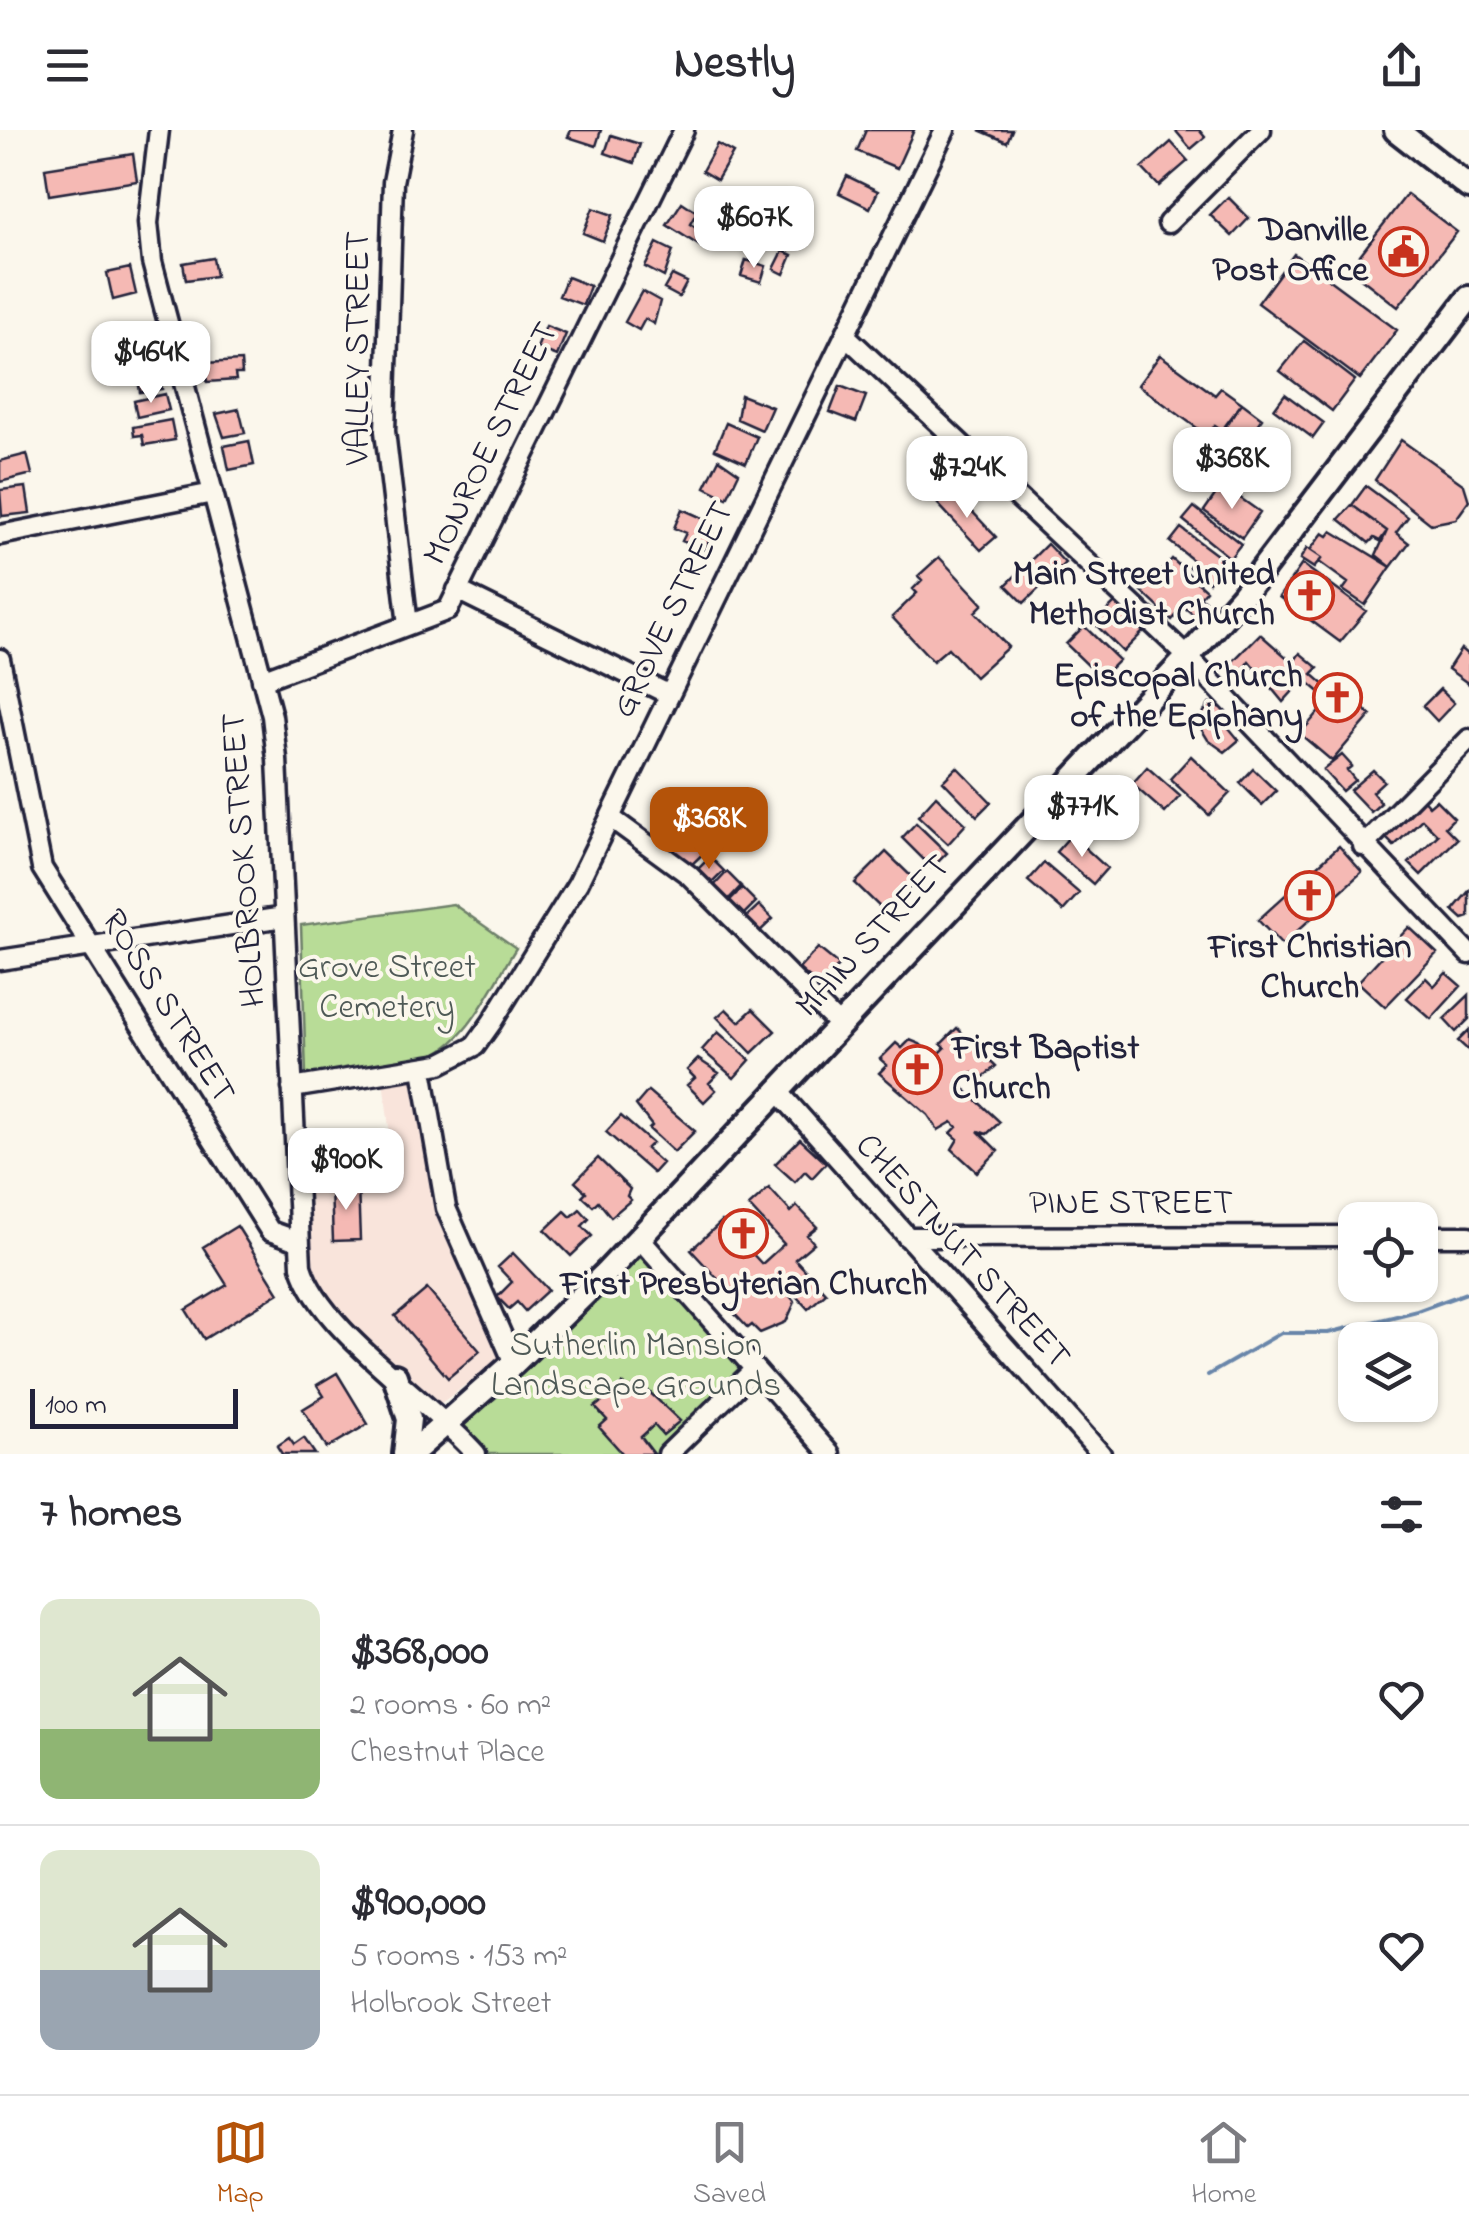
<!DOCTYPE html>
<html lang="en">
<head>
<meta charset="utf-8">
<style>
  body { margin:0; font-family:"Indie Flower",sans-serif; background:#f2f2f3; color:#2b2b33; height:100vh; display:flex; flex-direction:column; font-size:38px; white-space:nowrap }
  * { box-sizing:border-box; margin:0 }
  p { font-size:32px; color:#7c7c81 }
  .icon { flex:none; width:55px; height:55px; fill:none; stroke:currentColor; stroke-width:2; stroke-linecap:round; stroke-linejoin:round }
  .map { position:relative; height:1324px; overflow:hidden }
  .sheet { display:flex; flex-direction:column; background:#fff; flex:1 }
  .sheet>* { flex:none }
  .fabs { position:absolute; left:1338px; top:1072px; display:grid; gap:20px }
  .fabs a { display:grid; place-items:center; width:100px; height:100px; border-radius:20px; background:#fff; box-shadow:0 2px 8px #0004; font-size:50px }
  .scale { position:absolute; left:30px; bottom:25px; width:208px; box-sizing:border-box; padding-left:10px; border:5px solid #22223b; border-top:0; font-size:28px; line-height:35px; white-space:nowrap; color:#22223b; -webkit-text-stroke:8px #fbf7ec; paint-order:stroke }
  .price { position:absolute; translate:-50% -85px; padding:0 22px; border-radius:20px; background:#fff; color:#222; font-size:32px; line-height:65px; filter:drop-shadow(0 2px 5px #0008) }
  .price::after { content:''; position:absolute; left:50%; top:60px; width:30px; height:22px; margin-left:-15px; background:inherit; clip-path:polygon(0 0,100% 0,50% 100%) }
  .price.current { background:#b45309; color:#fff }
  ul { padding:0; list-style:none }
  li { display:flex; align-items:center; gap:30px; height:250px; padding:0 40px }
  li+li { border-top:2px solid #e1e1e2 }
  li span { display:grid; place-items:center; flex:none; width:280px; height:200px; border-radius:20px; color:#555 }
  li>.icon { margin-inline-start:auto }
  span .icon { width:120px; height:120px; fill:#fffc; stroke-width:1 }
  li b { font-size:42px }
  h2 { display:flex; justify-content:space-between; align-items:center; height:120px; padding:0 40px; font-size:42px }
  header { display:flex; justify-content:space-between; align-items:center; height:130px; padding:0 40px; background:#fff; font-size:45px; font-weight:800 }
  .dock { display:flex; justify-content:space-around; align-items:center; height:140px; border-top:2px solid #e1e1e2; background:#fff; font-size:28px; color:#7c7c81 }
  .dock a { display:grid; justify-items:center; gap:5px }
  .dock .current { color:#b45309 }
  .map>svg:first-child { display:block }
  .built { fill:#f9e4db }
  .green { fill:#b8dc97; stroke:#6d7f69; stroke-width:2.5 }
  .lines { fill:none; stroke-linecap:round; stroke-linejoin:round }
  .stream { stroke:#6986aa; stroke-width:4 }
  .building { fill:#f5b9b4; stroke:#22223b; stroke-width:2.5 }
  .street-casing { stroke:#22223b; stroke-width:25 }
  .secondary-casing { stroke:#22223b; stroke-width:30 }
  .street { stroke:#fbf7ec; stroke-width:18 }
  .secondary { stroke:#fbf7ec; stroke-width:22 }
  .labels { text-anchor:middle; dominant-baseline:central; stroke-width:8; stroke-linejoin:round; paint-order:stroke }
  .poi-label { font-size:35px; font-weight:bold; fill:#22223b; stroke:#fbf7ec; text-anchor:end }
  .street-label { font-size:35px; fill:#22223b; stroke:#fbf7ec }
  .park-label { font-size:35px; fill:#4f5a57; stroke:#fbf7ec }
</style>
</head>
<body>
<header><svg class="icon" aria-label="menu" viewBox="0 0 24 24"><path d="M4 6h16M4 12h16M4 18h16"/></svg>Nestly<svg class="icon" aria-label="share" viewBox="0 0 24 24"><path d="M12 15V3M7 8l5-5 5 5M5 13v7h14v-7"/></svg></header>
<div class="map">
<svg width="1469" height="1324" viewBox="0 0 1469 1324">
  <rect width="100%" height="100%" fill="#fbf7ec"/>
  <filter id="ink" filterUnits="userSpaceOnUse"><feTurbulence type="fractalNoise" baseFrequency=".01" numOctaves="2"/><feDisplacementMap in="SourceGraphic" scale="20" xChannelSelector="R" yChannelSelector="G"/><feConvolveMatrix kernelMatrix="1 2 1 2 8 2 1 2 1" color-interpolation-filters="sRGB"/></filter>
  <g filter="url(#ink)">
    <path class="built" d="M418,945L433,1054L500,1229L440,1274L337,1181L318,1152L306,1114L303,1057L368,1048L365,1018L391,1013L383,950Z"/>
    <path class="green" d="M453,774L516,818C493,854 468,915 425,928L306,945L301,795Z
      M639,1108L755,1239L674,1324H476L448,1292Z"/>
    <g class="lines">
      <path class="stream" d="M1208,1245L1281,1203H1328L1417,1181L1469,1162"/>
    </g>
    <path class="building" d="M571,0H601L596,16L568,7Z
      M866,0H914L897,38L857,21Z
      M979,0H1012L1007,12Z
      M1175,0H1199L1205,7L1191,19Z
      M611,5L640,14L634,33L605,23Z
      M1171,12L1188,31L1159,56L1142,38Z
      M717,14L733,23L717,50L702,41Z
      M133,24L137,51L49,65L45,38Z
      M847,46L878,61L870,78L839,63Z
      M1407,64L1457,102L1398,177L1349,139Z
      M1228,67L1249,88L1232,106L1210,85Z
      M682,72L697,82L690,94L698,99L703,91L711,97L700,116L667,95Z
      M593,78L613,85L603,111L583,103Z
      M657,113L673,121L664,147L645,137Z
      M783,121L792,125L784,144L774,139Z
      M1294,124L1397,200L1360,249L1258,173Z
      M213,128L216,146L186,150L183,133Z
      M746,130L766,136L761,152L741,146Z
      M130,138L136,164L113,170L107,143Z
      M672,145L687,152L679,167L664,159Z
      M567,147L590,156L583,175L559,166Z
      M642,161L660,171L654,194L645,189L639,200L625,192Z
      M546,196L566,204L557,226L537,218Z
      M1304,211L1355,250L1332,281L1280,241Z
      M152,214L157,240L135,244L130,218Z
      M1160,225L1215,265L1221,258L1242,273L1222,300L1215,295L1208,306L1138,255Z
      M241,231L242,244H235L236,250L207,252L205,233Z
      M160,246L162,259L140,262L138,249Z
      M840,256L866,266L856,292L830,282Z
      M165,264L169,280L137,287L134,271Z
      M1285,264L1324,293L1313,308L1274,279Z
      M741,265L772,277L762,300L737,289Z
      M1242,273L1262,288L1234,328L1213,314Z
      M239,279L245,303L224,307L216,284Z
      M171,290L175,310L144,315L142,305L134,306L133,297Z
      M726,293L757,307L746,333L715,319Z
      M1250,305L1271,324L1257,343L1234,328Z
      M1401,310L1464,355L1469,371L1456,389L1431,394L1375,350Z
      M249,311L254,335L229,340L224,316Z
      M27,324L32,344L0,352V331Z
      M719,329L739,343L727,368L705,357Z
      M1222,355L1260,382L1242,408L1204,381Z
      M1366,356L1408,387L1396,403L1409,413L1391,437L1376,425L1387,401L1352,375Z
      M26,357L30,383L2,386L0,360Z
      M953,361L996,407L981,420L938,374Z
      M1352,375L1387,401L1380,411L1374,408L1369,413L1339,389Z
      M1194,377L1241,414L1230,428L1183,390Z
      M682,379L716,394L705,420L682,411L686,403L674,398Z
      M1181,398L1225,431L1209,452L1189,437L1194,431L1170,412Z
      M1332,401L1391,437L1365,475L1343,460L1348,453L1319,432L1322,428L1310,420L1323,403L1328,406Z
      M1047,414L1065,433L1024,473L1006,455Z
      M1307,418L1322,428L1314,438L1300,429Z
      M939,427L983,474L975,482L1008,517L975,547L948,518L933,531L892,487L917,463L913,459L922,450L918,446Z
      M1172,429L1206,460L1200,467L1207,473L1195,486L1184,477L1172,490L1142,462Z
      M1302,434L1366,481L1340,512L1279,467Z
      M1115,473L1143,502L1123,522L1094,493Z
      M1084,496L1119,530L1105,544H1097L1066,514Z
      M1260,504L1293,533L1300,523L1318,538L1312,544L1335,564L1341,558L1371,585L1332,631L1300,604L1329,570L1304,549L1283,572L1249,531L1241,542L1230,534Z
      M1461,519L1469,526V554L1448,539Z
      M1440,559L1454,573L1437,591L1423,576Z
      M1210,573L1221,578L1234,594L1229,598L1239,610L1225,622L1208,610L1197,592Z
      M1342,625L1352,636L1347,640L1355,650L1342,661L1323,640Z
      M1191,626L1230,663L1209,685L1170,649Z
      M957,637L991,672L977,686L943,651Z
      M1147,637L1180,666L1165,683L1132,654Z
      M1253,639L1276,661L1262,675L1240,653Z
      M1373,640L1384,651L1372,662L1381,673L1371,682L1350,660Z
      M936,666L966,694L948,714L918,686Z
      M1420,666L1429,676L1436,670L1454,688L1445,697L1457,709L1421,745L1409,733L1438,705L1422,689L1394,716L1382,704Z
      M916,693L947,723L932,738L902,708Z
      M692,702L708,719L688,738L672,722Z
      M1071,705L1107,738L1093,754L1056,722Z
      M1339,716L1362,742L1282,815L1258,790Z
      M886,722L916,751L885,782L855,753Z
      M710,727L724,741L708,757L694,743Z
      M1044,733L1079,763L1063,781L1028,751Z
      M727,742L741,756L725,773L711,759Z
      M742,758L756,772L740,788L726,774Z
      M1469,761V787L1463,789L1453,780Z
      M759,775L773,789L756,805L742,791Z
      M1409,797L1437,823L1385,877L1358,852Z
      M818,818L839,835L820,857L799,839Z
      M1446,843L1461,856L1431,889L1407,868L1426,848L1434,856Z
      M1469,865V889L1456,902L1444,889Z
      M726,879L739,892L753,879L775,901L752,923L717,887Z
      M957,898L996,936L980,950L972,943L960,955L1000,992L987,1004L978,1001L998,1021L977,1042L952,1019L958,1009L951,1003L957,997L952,992L938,1000L928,985L879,943L887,935L880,929L896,913L902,918L910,910L920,914L935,928L945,918L941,914Z
      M1469,900V921L1458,911Z
      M718,902L750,930L734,948L702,920Z
      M698,929L719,943L709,953L716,960L704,972L687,955L695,948L687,940Z
      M648,961L695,1001L674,1022L649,999L652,996L636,975Z
      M621,986L652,1013L646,1019L662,1033L653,1043L606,1002Z
      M800,1009L826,1033L812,1048L805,1041L795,1052L775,1034Z
      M598,1028L630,1059L627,1066L631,1070L611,1087L598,1071L593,1076L582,1066L586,1062L575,1052Z
      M358,1055L360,1110L333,1111L331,1057Z
      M769,1058L791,1082L797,1076L817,1097L807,1105L814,1113L795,1129L826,1163L808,1179L787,1156L784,1159L795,1172L786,1192L760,1203L752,1195L748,1198L730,1179L738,1171L691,1120L722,1091L762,1134L784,1114L749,1076Z
      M580,1079L589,1089L582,1096L592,1106L571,1126L545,1100L565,1081L571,1087Z
      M237,1096L279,1163L204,1209L186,1180L227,1155L203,1117Z
      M513,1123L548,1160L525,1181L517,1172L509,1179L497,1167L512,1152L498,1137Z
      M427,1159L480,1221L448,1248L395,1186Z
      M337,1243L368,1294L327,1318L303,1279L324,1266L317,1255Z
      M623,1254L629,1259L641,1254L680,1291L663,1305L654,1295L641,1307L654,1324H623L599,1297L607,1290L595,1277Z
      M289,1308L294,1315L304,1308L315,1324H282L277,1316Z"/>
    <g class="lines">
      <defs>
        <path id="street" d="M159,0L148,93L152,132L272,586L277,629L301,1136C319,1200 429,1270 476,1324
          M403,0L393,52L385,301L408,495
          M1168,93L1261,0
          M845,205L1188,527L1469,824
          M0,405L213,363
          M457,460L668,564
          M0,529L42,738L270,1101L298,1111
          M262,550L448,480L684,0
          M611,688L689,745L840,896
          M1363,716L1469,609
          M0,830L284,787
          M422,939L446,1078L514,1233
          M292,958L440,934L475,916L492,892L578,753L945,0
          M777,960L1101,1324
          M1420,1106H1469
          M907,1107L1355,1106
          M639,1108L830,1324
          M668,1324L755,1239"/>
        <path id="secondary" d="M1396,0L1469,57
          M395,1246L409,1289L405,1324
          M411,1324L514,1233L607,1142L1188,527L1242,466L1469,168"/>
      </defs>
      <use href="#street" class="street-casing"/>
      <use href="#secondary" class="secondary-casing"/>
      <use href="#street" class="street"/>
      <use href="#secondary" class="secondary"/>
    </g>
  </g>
  <defs>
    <symbol id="civic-ring" viewBox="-11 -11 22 22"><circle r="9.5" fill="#fbf7ec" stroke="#c8321e" stroke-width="1.5"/><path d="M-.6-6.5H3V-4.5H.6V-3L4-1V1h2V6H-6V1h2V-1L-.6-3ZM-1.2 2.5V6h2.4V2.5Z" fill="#c8321e"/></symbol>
    <symbol id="church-ring" viewBox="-11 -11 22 22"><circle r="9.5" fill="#fbf7ec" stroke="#c8321e" stroke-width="1.5"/><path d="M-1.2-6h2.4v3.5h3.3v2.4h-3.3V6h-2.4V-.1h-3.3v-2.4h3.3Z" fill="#c8321e"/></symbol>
  </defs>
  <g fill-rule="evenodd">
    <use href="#civic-ring" x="1376" y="94" width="55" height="55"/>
    <use href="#church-ring" x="1282" y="438" width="55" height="55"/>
    <use href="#church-ring" x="1310" y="540" width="55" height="55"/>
    <use href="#church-ring" x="1282" y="738" width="55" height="55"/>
    <use href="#church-ring" x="890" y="912" width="55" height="55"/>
    <use href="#church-ring" x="716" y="1076" width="55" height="55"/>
  </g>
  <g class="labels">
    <g class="poi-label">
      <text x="1368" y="101">Danville<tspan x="1368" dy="40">Post Office</tspan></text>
      <text x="1275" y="445">Main Street United<tspan x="1275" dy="40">Methodist Church</tspan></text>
      <text x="1303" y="547">Episcopal Church<tspan x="1303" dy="40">of the Epiphany</tspan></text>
      <text x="1310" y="818" text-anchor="middle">First Christian<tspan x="1310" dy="40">Church</tspan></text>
      <text x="952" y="919" text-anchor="start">First Baptist<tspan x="952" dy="40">Church</tspan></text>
      <text x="744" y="1155" text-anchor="middle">First Presbyterian Church</text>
    </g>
    <g class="street-label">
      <text transform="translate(359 218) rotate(-90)">VALLEY STREET</text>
      <text transform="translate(492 314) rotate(-64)">MONROE STREET</text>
      <text transform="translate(674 480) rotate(-64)">GROVE STREET</text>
      <text transform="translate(245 730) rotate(-94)">HOLBROOK STREET</text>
      <text transform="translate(874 807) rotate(-47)">MAIN STREET</text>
      <text transform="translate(167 877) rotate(58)">ROSS STREET</text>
      <text x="1131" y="1074">PINE STREET</text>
      <text transform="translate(962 1122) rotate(48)">CHESTNUT STREET</text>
    </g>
    <g class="park-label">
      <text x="387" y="838">Grove Street<tspan x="387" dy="40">Cemetery</tspan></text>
      <text x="636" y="1216">Sutherlin Mansion<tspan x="636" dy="40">Landscape Grounds</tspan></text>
    </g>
  </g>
</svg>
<div class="fabs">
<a><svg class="icon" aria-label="locate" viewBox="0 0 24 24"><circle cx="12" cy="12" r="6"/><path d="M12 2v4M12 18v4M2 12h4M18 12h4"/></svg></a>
<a><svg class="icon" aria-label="layers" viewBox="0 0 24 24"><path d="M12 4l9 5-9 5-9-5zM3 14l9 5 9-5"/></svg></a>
</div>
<div class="scale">100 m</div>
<b class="price" style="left:754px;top:141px">$607K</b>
<b class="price" style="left:151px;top:276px">$464K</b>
<b class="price" style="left:1232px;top:382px">$368K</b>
<b class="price" style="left:967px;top:391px">$724K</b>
<b class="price" style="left:1082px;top:730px">$771K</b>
<b class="price current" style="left:709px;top:742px">$368K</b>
<b class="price" style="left:346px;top:1083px">$900K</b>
</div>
<section class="sheet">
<h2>7 homes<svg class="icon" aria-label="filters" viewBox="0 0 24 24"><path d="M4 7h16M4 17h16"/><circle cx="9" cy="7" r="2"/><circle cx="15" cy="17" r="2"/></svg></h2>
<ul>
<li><span style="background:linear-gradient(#dfe7d0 65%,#8fb573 0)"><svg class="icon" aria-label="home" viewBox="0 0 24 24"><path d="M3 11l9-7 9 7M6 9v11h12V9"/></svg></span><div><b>$368,000</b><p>2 rooms · 60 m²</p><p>Chestnut Place</p></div><svg class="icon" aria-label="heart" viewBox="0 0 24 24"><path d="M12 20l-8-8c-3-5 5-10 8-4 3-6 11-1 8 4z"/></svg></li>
<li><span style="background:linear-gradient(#dfe7d0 60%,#9aa5b1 0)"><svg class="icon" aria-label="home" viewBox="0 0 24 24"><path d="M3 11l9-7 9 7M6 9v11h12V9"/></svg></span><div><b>$900,000</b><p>5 rooms · 153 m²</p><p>Holbrook Street</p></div><svg class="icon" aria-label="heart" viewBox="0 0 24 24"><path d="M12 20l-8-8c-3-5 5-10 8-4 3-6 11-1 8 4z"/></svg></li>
</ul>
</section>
<nav class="dock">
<a class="current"><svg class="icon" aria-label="map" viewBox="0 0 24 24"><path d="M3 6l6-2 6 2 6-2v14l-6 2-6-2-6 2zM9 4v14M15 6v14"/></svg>Map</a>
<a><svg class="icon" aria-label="saved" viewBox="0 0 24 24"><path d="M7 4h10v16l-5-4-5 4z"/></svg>Saved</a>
<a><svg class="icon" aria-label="home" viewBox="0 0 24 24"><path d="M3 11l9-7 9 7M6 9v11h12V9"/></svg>Home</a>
</nav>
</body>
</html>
